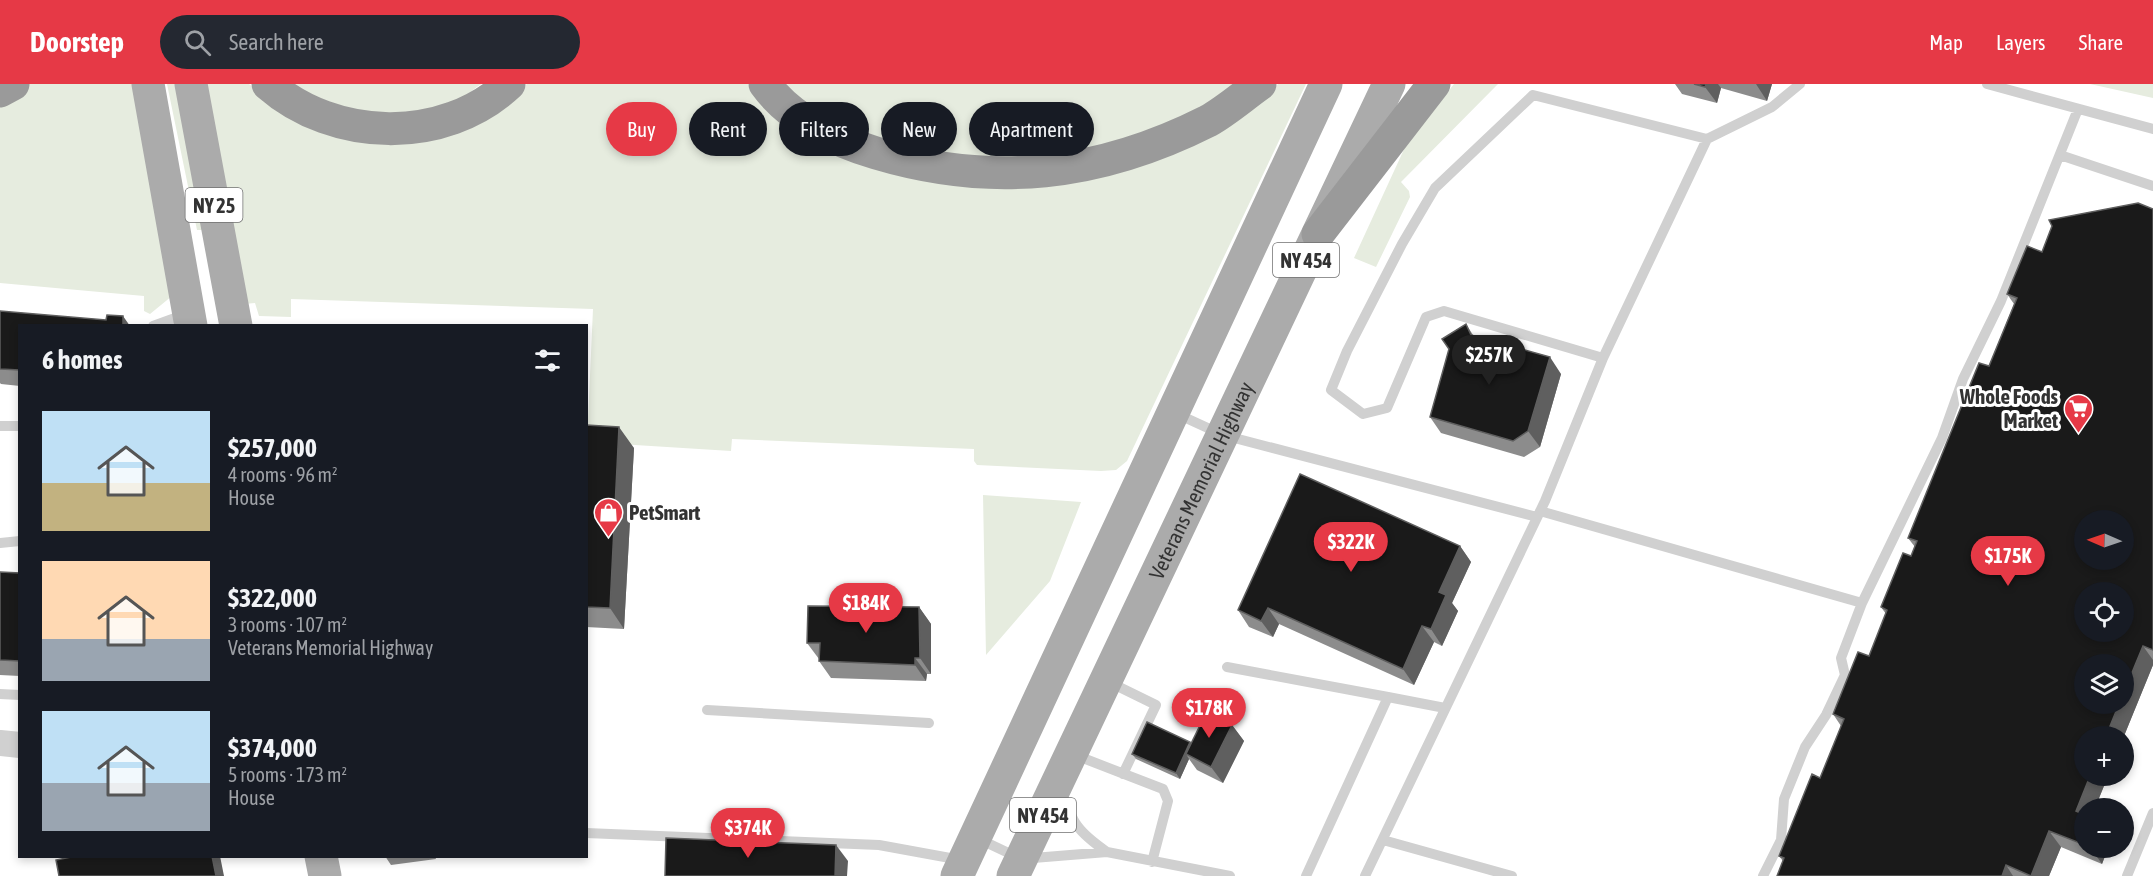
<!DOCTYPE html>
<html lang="en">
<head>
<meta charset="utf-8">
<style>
  body { margin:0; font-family:"Asap Condensed",sans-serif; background:#242831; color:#f1f3f6; height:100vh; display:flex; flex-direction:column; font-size:22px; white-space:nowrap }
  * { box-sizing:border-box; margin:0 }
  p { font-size:20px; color:#9ea1a6 }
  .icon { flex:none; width:33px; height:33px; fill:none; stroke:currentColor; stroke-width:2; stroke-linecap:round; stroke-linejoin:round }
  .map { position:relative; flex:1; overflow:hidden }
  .details { position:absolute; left:18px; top:240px; width:570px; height:534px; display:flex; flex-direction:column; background:#171b24; border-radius:0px; box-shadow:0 3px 9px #0003 }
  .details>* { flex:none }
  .top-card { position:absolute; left:606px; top:18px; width:570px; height:54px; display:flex; gap:12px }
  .needle { width:39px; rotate:272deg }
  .buttons { position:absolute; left:2074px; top:426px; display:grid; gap:12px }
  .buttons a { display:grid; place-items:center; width:60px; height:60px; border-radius:50%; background:#171b24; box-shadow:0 3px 9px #0003; font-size:30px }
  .price { position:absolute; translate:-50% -51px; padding:0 14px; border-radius:21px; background:#e63946; color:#fff; font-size:20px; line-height:39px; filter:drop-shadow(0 2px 3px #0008) }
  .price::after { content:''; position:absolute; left:50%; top:36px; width:18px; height:14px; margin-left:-9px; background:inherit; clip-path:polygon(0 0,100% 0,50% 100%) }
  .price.current { background:#222; color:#fff }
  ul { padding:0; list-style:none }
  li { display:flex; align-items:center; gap:18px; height:150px; padding:0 24px }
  li span { display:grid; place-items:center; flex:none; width:168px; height:120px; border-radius:0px; color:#555 }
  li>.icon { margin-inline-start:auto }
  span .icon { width:72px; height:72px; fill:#fffc; stroke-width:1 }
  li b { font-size:26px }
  h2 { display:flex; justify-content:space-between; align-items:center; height:72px; padding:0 24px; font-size:26px }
  .chip { padding:0 21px; border-radius:27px; background:#171b24; box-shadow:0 3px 9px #0003; font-size:21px; line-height:54px }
  .chip.current { background:#e63946; color:#fff }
  header { display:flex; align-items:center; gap:36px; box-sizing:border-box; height:84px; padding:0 30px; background:#e63946; color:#fff }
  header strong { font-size:28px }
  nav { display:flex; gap:33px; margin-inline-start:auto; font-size:21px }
  .search { width:420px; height:54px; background:#242831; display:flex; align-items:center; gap:15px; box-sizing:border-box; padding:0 21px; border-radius:33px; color:#9ea1a6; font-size:22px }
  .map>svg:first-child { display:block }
  .green { fill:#e6ecdf }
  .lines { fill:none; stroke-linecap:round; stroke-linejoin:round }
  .service { stroke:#d0d0d0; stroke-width:10 }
  .tertiary { stroke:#d0d0d0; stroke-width:26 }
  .primary { stroke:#ababab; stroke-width:33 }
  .motorway { stroke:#9a9a9a; stroke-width:33 }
  .wall { fill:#8c8c8c }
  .shaded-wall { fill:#5f5f5f }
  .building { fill:#1a1a1a; stroke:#5f5f5f; stroke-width:1.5; fill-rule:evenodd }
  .labels { text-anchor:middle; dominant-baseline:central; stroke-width:6; stroke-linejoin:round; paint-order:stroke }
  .shield { fill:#fff; stroke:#707070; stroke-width:1.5 }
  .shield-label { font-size:20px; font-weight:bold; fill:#333 }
  .poi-label { font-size:21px; font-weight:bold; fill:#333; stroke:#fff; text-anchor:end }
  .street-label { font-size:21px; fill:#333; stroke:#fff }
</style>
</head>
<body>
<header>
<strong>Doorstep</strong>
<div class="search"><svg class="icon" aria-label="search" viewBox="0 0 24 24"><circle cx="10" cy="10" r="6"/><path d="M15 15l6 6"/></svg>Search here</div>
<nav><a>Map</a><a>Layers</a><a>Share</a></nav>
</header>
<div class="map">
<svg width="2153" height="792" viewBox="0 0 2153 792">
  <rect width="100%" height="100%" fill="#fff"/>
  <path class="green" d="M24,0H140L172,212L150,230L144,227V212L0,199V19Z
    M167,0H177L203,146H197Z
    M206,0H249L277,23L333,49L491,26L527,0H748L750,5L988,103L1254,24L1278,0H1306L1127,377L1116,386L1101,387L977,381L974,377V365L732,355L731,367L587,358L593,225L291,215V233L259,232L255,219L244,220Z
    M284,0H481L449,24L381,35L309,17Z
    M782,0H1238L1218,19L1126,62L1040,77L950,75L861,52L796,17Z
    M1454,0H1498L1401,98L1409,107L1410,113L1376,183L1354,174L1406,61Z
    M2090,0H2153V14Z
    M983,411L1081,418L1050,497L986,571Z"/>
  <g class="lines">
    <path class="service" d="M1987,0L2153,45
      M2060,71L2153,102
      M153,242L186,230
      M1603,274L1444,227L1426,233L1387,324L1363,330L1331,306L1347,267L1402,160L1435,104L1533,11L1707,55L1772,23L1800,0
      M1175,329L1223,351L1537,433
      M0,342H20
      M1540,427L1862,519L1841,574L1845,591L1826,631L1805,663L1784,715L1781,756L1763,792
      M0,459L20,457
      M1862,519L1942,354L1963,295L2001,217L2078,25
      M1227,583L1388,613L1306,792
      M1109,598L1156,621L1123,690
      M0,610L20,611
      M1388,613L1445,624
      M707,626L929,639
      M1075,671L1163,705L1168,717L1152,778
      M1061,705C1073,740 1077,747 1107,768
      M586,749L879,761L961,776
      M979,755L1021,775L1107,768L1230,792
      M1383,756L1512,792
      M1365,792L1545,417L1603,274L1707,55
      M2127,792L2153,729"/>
    <path class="tertiary" d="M0,659L20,661"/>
    <g class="primary">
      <path d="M148,0L191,242"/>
      <path d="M191,0L236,242"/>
      <path d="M321,772L325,792"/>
      <path d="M957,792L1326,0"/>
      <path id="s1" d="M1013,792L1389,0"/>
    </g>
    <path class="motorway" d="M268,0C334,58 444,61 509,0
      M765,0C790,35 836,57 876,69C993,104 1099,92 1208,37C1226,27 1243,12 1260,0
      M0,7L13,0
      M1318,150L1434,0"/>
  </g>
  <path class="wall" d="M1675,0H1772L1767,17L1721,4L1717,19L1682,10Z
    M2153,125V581L2124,652H2085V692H2108L2095,724H2085V764H2108L2102,780L2061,763L2049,792H1777L1783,777L1779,772L1820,694L1841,642L1833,630L1869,572L1886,530L1881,523L1911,472L1915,463L1908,454L1989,282L2014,220L2007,210L2042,168Z
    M0,227L130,242H20V302L1,300L0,299Z
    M1466,240L1473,251L1561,290L1540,363L1524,373L1441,349L1430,333Z
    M586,341L634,364L624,545L586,543Z
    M1460,462L1471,478L1452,519L1458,527L1442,562L1434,558L1414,601L1279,540L1273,553L1249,543L1238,526Z
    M0,488L20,489V592L0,591Z
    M919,523L931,540V590H927L926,597L831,594L819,577V575L807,559Z
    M1232,641L1244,657L1223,699L1197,686L1189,675L1180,695L1136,675L1132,670L1191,659Z
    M385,772H435L436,775L391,781Z"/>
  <path class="shaded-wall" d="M1706,0H1718L1721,4L1717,19L1705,3Z
    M1756,0H1772L1767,17Z
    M123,232L130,242H123Z
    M1550,273L1561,290L1540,363L1528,347Z
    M619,343L634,364L624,545L610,524Z
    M1460,462L1471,478L1452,519L1458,527L1442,562L1431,545L1439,508Z
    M919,523L931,540V590L920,574Z
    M1268,524L1279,540L1273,553L1261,537Z
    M1422,542L1434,558L1414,601L1403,585Z
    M2143,562L2153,576V581L2124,652H2106L2119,620H2124V608Z
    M915,574L927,590L926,597L915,581Z
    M1232,641L1244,657L1223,699L1211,683Z
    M1190,658L1194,663L1186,670L1189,675L1180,695L1176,689Z
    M2090,692H2108L2095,724H2085V740L2076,727Z
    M2049,747L2061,763L2049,792H2031Z
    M836,761L848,777L847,792H835Z
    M2091,764H2108L2102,780Z
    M212,772H220L224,792H216Z
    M2006,781L2013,792H2002Z"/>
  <path class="building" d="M1694,0H1706L1705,3Z
    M2138,119L2153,125V566L2143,562L2124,608V580H2085V620H2119L2106,652H2085V692H2090L2076,727L2085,731V761L2049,747L2031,792L2006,781L2002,792H1777L1784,774L1779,772L1812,690L1820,694L1844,635L1833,630L1858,568L1869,572L1887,526L1881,523L1903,469L1911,472L1917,457L1908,454L1979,279L1989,282L2017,214L2007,210L2027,162L2042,168L2052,142L2049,136ZM2085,436H2124V476H2085ZM2085,508H2124V548H2085Z
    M0,227L106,236L107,231L123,232V242H20V286L0,285Z
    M1466,240L1471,251L1550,273L1528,347L1513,357L1430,333L1449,265L1442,255Z
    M586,341L619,343L610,524L586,523Z
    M1300,390L1460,462L1439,508L1446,511L1431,545L1422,542L1403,585L1268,524L1261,537L1238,526Z
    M0,488L20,489V577L0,576Z
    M808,522L919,523L920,574H915V581L819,577L820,559H807Z
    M1207,627L1232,641L1211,683L1186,670Z
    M1147,638L1190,658L1176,689L1132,670Z
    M666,754L836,761L835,792H665Z
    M76,772H212L216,792H59L56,776Z"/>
  <defs>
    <symbol id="supermarket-pin" viewBox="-11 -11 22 30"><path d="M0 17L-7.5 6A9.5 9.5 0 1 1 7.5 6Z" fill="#e63946" stroke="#fff"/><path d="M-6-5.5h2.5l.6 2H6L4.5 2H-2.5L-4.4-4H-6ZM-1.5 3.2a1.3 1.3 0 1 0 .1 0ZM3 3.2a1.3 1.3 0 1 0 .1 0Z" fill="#fff"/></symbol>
    <symbol id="shop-pin" viewBox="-11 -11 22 30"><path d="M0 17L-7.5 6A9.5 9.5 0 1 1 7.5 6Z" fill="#e63946" stroke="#fff"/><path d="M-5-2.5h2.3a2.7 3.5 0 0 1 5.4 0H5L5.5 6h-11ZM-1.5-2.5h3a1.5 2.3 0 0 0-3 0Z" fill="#fff"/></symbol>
  </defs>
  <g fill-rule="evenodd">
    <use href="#supermarket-pin" x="2062" y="308" width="33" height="45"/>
    <use href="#shop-pin" x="592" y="412" width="33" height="45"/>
  </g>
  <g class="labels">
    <g class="shield">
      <rect x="185.5" y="104" width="57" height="34" rx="4.5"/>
      <rect x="1273" y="159" width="66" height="34" rx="4.5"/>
      <rect x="1010" y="714" width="66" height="34" rx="4.5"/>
    </g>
    <g class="shield-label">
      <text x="214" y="121">NY 25</text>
      <text x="1306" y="176">NY 454</text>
      <text x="1043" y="731">NY 454</text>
    </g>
    <g class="poi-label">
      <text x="2058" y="312">Whole Foods<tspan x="2058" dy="24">Market</tspan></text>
      <text x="629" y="428" text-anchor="start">PetSmart</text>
    </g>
    <g class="street-label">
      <text stroke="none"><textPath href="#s1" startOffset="438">Veterans Memorial Highway</textPath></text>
    </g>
  </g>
</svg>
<div class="buttons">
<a><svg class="needle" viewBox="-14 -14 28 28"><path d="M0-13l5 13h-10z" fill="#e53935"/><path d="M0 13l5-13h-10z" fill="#9ea1a6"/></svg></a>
<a><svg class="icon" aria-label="locate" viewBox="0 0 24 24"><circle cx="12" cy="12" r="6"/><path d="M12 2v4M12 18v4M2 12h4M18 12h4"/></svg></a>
<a><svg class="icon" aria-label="layers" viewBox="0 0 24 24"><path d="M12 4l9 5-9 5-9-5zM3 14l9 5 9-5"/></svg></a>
<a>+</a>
<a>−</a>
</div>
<b class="price current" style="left:1489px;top:302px">$257K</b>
<b class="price" style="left:1351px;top:489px">$322K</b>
<b class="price" style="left:2008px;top:503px">$175K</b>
<b class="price" style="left:866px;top:550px">$184K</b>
<b class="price" style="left:1209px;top:655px">$178K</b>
<b class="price" style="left:748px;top:775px">$374K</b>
<div class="top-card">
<a class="chip current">Buy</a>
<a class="chip">Rent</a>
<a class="chip">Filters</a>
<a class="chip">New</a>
<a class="chip">Apartment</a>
</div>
<section class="details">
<h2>6 homes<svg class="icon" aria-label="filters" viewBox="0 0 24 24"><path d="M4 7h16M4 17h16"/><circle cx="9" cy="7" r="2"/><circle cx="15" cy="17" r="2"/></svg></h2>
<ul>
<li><span style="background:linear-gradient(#bfe0f5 60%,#c2b280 0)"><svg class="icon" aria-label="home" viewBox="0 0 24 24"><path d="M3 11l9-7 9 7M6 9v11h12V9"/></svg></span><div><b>$257,000</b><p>4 rooms · 96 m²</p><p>House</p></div></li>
<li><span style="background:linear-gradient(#ffd9b3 65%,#9aa5b1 0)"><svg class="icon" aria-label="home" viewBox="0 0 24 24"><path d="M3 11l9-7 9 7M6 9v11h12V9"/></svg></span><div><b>$322,000</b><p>3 rooms · 107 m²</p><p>Veterans Memorial Highway</p></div></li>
<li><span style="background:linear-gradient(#bfe0f5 60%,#9aa5b1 0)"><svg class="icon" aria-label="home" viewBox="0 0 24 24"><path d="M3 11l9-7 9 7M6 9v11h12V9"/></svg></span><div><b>$374,000</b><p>5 rooms · 173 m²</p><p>House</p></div></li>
</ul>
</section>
</div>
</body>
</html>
